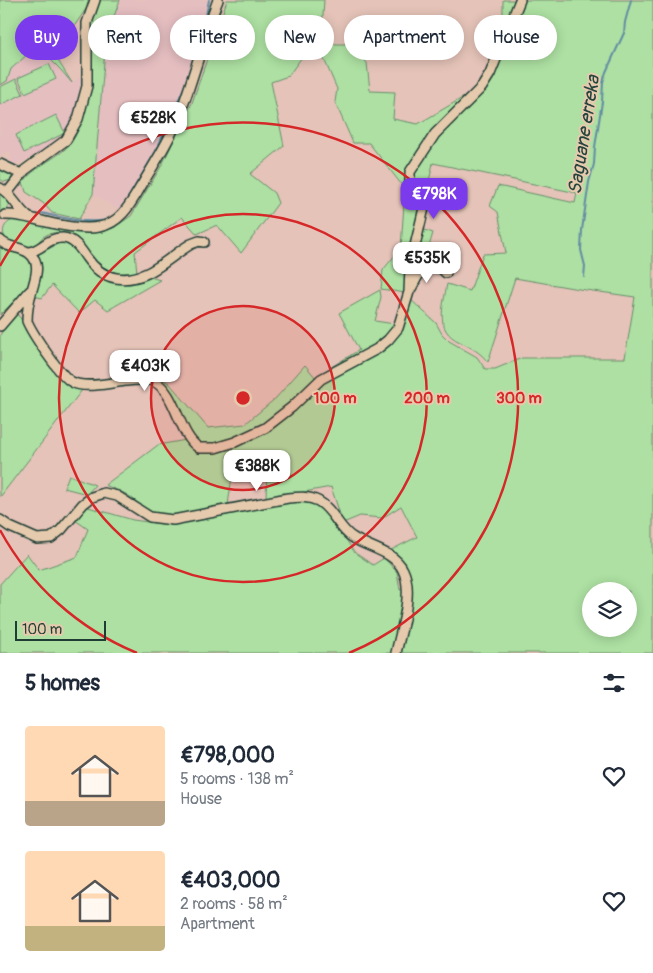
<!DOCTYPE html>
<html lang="en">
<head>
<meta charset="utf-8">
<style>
  body { margin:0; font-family:Pangolin,sans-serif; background:#f2f2f3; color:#1f2937; height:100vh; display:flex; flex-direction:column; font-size:19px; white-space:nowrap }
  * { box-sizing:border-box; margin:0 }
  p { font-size:16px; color:#747a83 }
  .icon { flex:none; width:28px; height:28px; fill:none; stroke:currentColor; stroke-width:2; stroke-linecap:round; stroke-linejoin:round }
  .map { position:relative; height:653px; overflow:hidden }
  .details { display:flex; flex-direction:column; background:#fff; flex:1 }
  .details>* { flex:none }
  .guide { position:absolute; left:15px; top:15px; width:624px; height:45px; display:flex; gap:10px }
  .fabs { position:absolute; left:582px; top:582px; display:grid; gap:10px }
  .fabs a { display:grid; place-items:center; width:55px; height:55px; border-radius:50%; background:#fff; box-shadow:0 2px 12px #0003; font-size:25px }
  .scale { position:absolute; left:15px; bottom:12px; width:91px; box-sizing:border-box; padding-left:5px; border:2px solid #1f3d34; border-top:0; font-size:14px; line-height:18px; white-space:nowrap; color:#1f3d34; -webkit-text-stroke:4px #e6caad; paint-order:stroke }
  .price { position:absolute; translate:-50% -42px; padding:0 11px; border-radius:10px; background:#fff; color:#222; font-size:16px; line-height:32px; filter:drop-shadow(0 1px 2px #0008) }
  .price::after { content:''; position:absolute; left:50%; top:30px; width:15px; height:11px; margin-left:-8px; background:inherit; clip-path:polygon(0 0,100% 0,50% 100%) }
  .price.selected { background:#7c3aed; color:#fff }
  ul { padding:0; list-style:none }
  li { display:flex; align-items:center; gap:15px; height:125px; padding:0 25px }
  li span { display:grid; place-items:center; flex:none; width:140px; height:100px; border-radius:5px; color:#555 }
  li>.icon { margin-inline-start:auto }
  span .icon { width:60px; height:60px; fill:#fffc; stroke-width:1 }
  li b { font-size:21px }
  h2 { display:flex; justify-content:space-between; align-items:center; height:60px; padding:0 25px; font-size:21px }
  .tag { padding:0 18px; border-radius:22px; background:#fff; box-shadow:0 2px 12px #0003; font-size:18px; line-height:45px }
  .tag.selected { background:#7c3aed; color:#fff }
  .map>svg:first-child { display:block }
  .built { fill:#e5bec0 }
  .green { fill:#ade0a2; stroke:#668e6b; fill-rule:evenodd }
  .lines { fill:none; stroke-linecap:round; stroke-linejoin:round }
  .stream { stroke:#638da3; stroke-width:2 }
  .minor-casing { stroke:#1f3d34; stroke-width:12 }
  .minor { stroke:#e6caad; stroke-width:9 }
  .ring { fill:none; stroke:#d62828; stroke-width:2.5 }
  .labels { text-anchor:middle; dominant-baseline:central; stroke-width:4; stroke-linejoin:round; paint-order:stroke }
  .water-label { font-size:19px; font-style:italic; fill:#25443d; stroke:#e6caad }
  .centre { fill:#d62828; stroke:#e6caad; stroke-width:2.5 }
  .ring-label { font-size:15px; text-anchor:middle; font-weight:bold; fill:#d62828; stroke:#e6caad; stroke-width:4; stroke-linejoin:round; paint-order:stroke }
</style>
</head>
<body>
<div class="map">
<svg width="653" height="653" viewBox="0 0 653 653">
  <rect width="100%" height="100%" fill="#e5c3b8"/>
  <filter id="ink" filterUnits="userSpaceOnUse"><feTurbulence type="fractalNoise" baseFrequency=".02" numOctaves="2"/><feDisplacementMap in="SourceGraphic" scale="10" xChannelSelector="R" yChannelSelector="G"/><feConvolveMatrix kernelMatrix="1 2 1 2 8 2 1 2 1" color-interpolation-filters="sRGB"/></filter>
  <g filter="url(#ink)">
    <path class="built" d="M120,0H212L179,98L153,154L119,210L93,194L106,38Z
      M37,46L72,83L84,75L79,94V105L68,135L53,146L26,160L12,165L10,162L11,153L6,151L0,156V85L7,81L10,69Z"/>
    <path class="green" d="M0,0H92L75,25L63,19L47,43L72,83L60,69L37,46L11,69L7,81L0,85Z
      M97,0H120L106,38L93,194L79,219L52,213L43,203L26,192L23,182C37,164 59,158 71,143C92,114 81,66 87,33C89,22 94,11 97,0Z
      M227,0H324L321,44H352L367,63L370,91L395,92L393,119L418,124L469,94L408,170L421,208L405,293L381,289L383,270L401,248L405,189L369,143H353L335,102L337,89L321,52L302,57L288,76L271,82L284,146L250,174L274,193L278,203L241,253L217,225L197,234L182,217L135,252L137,273L160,280L108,310L95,300L79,313L52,285L42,298L22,293L0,315V246L5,251L36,256L72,236C60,232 49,230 40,240C37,243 35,247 30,247C27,247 23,244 19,243C15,242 9,242 5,238C0,227 8,220 18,219L79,232H100L115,227L131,216L162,165L192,103Z
      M503,0H517L511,15H503Z
      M522,0H653V653H0V584L27,554L39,570L77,557L88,529L75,520L88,507L133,520L162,524L187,521L294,499L310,501L326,510L355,553L373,565L384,558L397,572L400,590L409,584L389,551L417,537L401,506L382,518L360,516L343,523L331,487L266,499L267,463L232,476L228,505L182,515H154L126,494L105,485L158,445L186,440L163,395L152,382L157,376L169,383L208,428L245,424L276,398L305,365L315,377L359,350L339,313L380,290L381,297L375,321L401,325L410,299L436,323L442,334L449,341L477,357L485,369H495L522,358H625L635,297L579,289L515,278L488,362C480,352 472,348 460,342C434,330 443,307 447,284L470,291L483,254L506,253L498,212L490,206L498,186L575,203L577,193L433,163L430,177L427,181L416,182L413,172L432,142L481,90ZM591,591H629V629H591Z
      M49,64L56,79L25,93L18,78Z
      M16,79L23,94L0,105V87Z
      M56,115L65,133L24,153L16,135Z
      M0,169L10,174L12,177L11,180L4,182L0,179Z
      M0,192L10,200C10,207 7,211 0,213Z
      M422,229L433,233L425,260L411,284Z
      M15,311L67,382L82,390L0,497V335Z
      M69,475L95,485L87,494L64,488Z"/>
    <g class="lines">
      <path class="stream" d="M204,26L209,0
        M121,210L156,151L187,81
        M41,213C64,218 84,224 107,220
        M584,277L585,266L581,250L582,230L589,182L594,164L595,147L602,102L603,82L606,72L624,33L625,22L631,0"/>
      <defs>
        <path id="minor" d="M0,164L21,174
          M0,188C12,194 16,207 27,216
          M8,192L25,170L66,140L78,119L87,86V23L95,0
          M5,215C19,214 29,218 42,221C57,225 83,230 99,227C122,223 132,201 143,183C156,161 170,140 179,116C194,78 203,38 218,0
          M0,240C8,249 20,246 29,253C42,263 35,278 32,290C29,300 27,311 27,321C32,333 61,377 72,382C84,389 111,383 125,381C134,381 147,377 155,382C176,393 179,436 199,448H215L235,442L265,428L292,407L321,379L377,349L388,340L398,328L409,292L410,267L424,208L410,180V172L435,134L482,87L490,74L520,0
          M29,252C42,250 48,237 63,238C74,239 80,248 86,257C93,267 103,276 116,278C147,283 167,258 191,244L199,241L204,242
          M409,292C416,281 421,264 435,262L446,273
          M0,326L30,291
          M0,520L10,527L37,539L51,538L61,530L83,504L92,497L104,493L117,496L150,517L173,520L288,498C298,497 308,496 318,501C333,509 338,528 352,537C368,548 394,551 403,570C414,592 401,630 396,653"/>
      </defs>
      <use href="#minor" class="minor-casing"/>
      <use href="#minor" class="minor"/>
    </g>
  </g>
  <circle cx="243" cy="398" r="92" fill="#d62828" fill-opacity=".12"/>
  <g class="ring">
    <circle cx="243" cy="398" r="92"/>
    <circle cx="243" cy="398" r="184"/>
    <path d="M137 653A276 276 0 0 1 0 530M0 266A276 276 0 1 1 349 653"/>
  </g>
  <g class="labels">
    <g class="water-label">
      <text transform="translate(584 135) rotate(-81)">Saguane erreka</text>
    </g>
  </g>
  <circle cx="243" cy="398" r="8" class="centre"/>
  <g class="ring-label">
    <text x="335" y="403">100 m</text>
    <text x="427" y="403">200 m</text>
    <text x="519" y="403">300 m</text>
  </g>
</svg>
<div class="fabs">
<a><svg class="icon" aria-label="layers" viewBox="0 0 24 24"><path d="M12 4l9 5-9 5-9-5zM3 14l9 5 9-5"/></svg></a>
</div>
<div class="scale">100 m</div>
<b class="price" style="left:153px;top:144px">€528K</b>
<b class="price selected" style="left:434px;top:220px">€798K</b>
<b class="price" style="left:427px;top:284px">€535K</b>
<b class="price" style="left:145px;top:392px">€403K</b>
<b class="price" style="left:257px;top:492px">€388K</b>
<div class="guide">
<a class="tag selected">Buy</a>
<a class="tag">Rent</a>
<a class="tag">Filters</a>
<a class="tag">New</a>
<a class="tag">Apartment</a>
<a class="tag">House</a>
</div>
</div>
<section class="details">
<h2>5 homes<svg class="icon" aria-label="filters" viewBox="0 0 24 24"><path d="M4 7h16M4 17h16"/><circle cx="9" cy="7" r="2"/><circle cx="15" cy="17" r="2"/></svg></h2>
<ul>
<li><span style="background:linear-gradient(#ffd9b3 75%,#b9a48a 0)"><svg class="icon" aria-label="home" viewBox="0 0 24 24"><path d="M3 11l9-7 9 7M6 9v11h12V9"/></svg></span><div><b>€798,000</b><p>5 rooms · 138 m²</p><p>House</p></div><svg class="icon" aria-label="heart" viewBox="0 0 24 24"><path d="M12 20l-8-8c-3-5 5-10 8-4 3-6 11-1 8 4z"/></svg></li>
<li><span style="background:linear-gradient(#ffd9b3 75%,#c2b280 0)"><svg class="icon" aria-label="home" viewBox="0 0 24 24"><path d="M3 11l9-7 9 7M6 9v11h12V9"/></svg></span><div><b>€403,000</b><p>2 rooms · 58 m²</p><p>Apartment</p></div><svg class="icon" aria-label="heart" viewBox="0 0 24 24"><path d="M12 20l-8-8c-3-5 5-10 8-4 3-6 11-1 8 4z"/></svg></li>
</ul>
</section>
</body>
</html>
